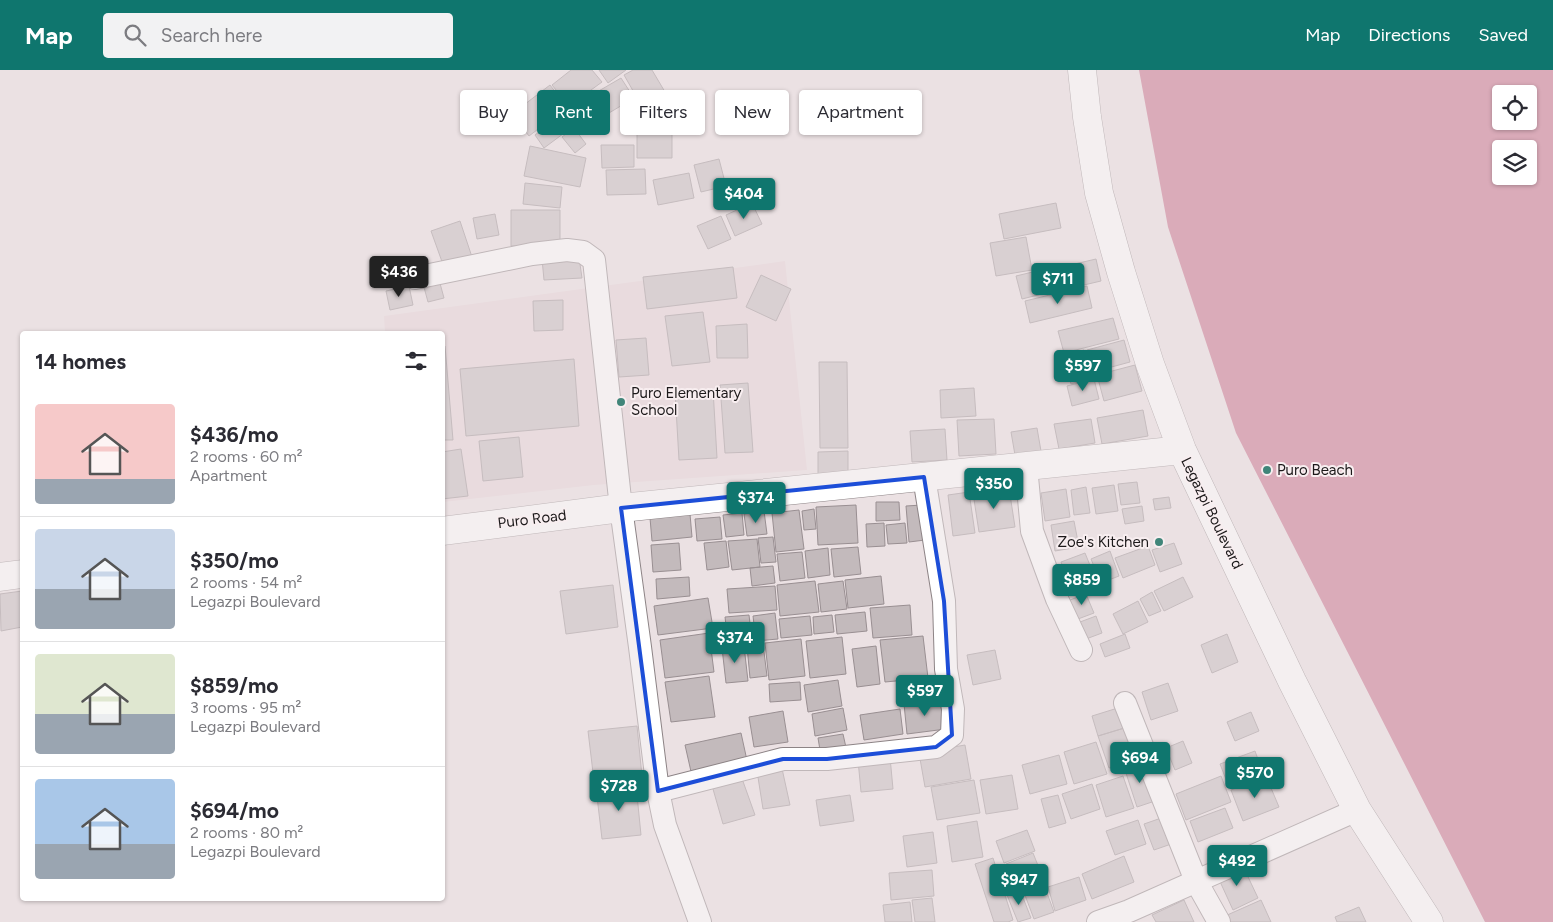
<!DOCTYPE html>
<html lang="en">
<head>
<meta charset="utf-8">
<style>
  body { margin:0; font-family:Figtree,sans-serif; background:#f2f2f3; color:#2b2b33; height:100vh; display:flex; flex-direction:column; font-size:19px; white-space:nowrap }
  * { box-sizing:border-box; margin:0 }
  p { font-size:16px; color:#7c7c81 }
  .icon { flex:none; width:28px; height:28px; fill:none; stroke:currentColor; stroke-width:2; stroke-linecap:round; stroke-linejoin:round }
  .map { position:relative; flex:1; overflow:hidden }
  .drawer { position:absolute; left:20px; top:261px; width:425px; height:570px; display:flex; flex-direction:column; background:#fff; border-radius:5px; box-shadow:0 1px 4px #0004 }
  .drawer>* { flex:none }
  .top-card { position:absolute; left:460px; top:20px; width:475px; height:45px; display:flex; gap:10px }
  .controls { position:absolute; left:1492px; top:15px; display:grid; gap:10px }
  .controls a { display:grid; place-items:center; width:45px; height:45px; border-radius:5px; background:#fff; box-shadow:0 1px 4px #0004; font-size:25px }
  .price { position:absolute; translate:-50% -42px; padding:0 11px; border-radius:5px; background:#0f766e; color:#fff; font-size:16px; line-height:32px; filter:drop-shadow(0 1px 2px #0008) }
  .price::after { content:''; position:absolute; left:50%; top:30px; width:15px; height:11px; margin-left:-8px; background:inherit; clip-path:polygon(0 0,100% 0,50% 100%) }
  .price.on { background:#222; color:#fff }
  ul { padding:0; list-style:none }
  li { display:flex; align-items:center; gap:15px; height:125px; padding:0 15px }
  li+li { border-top:1px solid #e1e1e2 }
  li span { display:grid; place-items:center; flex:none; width:140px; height:100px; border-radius:5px; color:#555 }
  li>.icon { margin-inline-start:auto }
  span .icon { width:60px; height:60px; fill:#fffc; stroke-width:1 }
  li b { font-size:21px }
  h2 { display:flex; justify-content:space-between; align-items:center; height:60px; padding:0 15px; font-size:21px }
  .pill { padding:0 18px; border-radius:5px; background:#fff; box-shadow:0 1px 4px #0004; font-size:18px; line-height:45px }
  .pill.on { background:#0f766e; color:#fff }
  header { display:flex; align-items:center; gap:30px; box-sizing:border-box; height:70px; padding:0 25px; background:#0f766e; color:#fff }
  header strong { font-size:24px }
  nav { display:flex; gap:28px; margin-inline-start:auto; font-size:18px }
  .search { width:350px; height:45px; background:#f2f2f3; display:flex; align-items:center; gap:12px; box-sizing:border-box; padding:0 18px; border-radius:5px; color:#7c7c81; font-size:19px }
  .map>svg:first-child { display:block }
  .built { fill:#e6d3d7 }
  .water { fill:#c56986; fill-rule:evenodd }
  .building { fill:#c3babc; stroke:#998f92 }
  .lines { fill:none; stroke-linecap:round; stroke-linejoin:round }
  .street-casing { stroke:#8d8486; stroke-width:24 }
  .secondary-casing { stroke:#8d8486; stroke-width:29 }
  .street { stroke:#fff; stroke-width:22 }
  .secondary { stroke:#fff; stroke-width:28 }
  .marked { fill:none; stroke:#1d4ed8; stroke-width:4; stroke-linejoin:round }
  .poi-dot { fill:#408579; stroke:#f8eef0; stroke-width:2 }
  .labels { text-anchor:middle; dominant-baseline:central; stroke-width:4; stroke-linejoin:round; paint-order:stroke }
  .poi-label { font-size:15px; fill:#1c191a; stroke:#f8eef0; text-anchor:start }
  .street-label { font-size:15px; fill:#1c191a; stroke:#f8eef0 }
</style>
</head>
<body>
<header>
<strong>Map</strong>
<div class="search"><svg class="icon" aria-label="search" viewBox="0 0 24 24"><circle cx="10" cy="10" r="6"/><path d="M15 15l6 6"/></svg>Search here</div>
<nav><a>Map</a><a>Directions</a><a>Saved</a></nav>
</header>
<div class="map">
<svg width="1553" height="852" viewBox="0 0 1553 852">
  <rect width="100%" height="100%" fill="#ebe1e3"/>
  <path class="built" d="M785,191L807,400L594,415L443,432L442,264H385L384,246Z"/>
  <path class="water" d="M1139,0H1553V852H1485L1236,363L1168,157ZM1501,24H1529V51H1501ZM1501,79H1529V106H1501Z"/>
  <path class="building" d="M571,0H592L602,12L569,36L552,15Z
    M599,0H626L608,13Z
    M633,0H652L668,27L644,40L624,5Z
    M621,8L634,28L609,43L597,22Z
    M550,15L567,37L529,66L512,44Z
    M570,39L579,52L544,78L535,65Z
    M574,58L586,74L575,83L562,67Z
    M637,58H672V88H637Z
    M601,75H634V97L602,98Z
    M530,76L586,88L580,117L524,106Z
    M719,89L726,116L701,122L694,95Z
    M645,99L646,124L607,125L606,100Z
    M689,103L694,128L658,135L653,110Z
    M525,113L562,117L560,138L523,134Z
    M752,133L762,154L735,166L726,145Z
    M1056,133L1061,158L1004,169L999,144Z
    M511,140H560V176H511Z
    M495,144L499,165L477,169L473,148Z
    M721,146L731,169L708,179L697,156Z
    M460,151L473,190L445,200L431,161Z
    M1026,167L1032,200L996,206L990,173Z
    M579,187L582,208L544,210L542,189Z
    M1096,189L1101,211L1054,222L1049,200Z
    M733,197L737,228L647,239L643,207Z
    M1045,199L1050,222L1022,229L1016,206Z
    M761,205L791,219L776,251L746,237Z
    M438,206L444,228L428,232L422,210Z
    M409,216L413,235L390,240L386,221Z
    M1087,216L1092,238L1030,253L1025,231Z
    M563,230V260L534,261L533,231Z
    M703,242L710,292L672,296L665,246Z
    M1113,248L1119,269L1064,283L1058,261Z
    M747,254L748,288H717L716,256Z
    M646,268L649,305L619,307L616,270Z
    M1124,270L1130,292L1093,302L1087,280Z
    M442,276H445L453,370H442Z
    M1084,280L1092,308L1071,314L1063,286Z
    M574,289L579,356L466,366L460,299Z
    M819,292H847L848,378H820Z
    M1135,295L1142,321L1104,331L1097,305Z
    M1094,309L1099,329L1072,336L1067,316Z
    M748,313L753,382L725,383L720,315Z
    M974,318L976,346L941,348L940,320Z
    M713,319L717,388L679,390L675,321Z
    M1143,340L1148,366L1102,374L1097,348Z
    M994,349L996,384L959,386L957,350Z
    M1091,349L1095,373L1059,379L1054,354Z
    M1037,358L1041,381L1015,385L1011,362Z
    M945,359L947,390L912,392L910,361Z
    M519,367L523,407L483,411L479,371Z
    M461,379L468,426L442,429V382Z
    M848,381V407H818V382Z
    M1137,412L1140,433L1121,435L1118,414Z
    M1114,415L1118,441L1096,444L1092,418Z
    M1086,417L1090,443L1074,445L1071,420Z
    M1009,418L1015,457L979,462L973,423Z
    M1066,419L1070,447L1045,451L1041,423Z
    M969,422L975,463L953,466L948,425Z
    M1169,427L1171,438L1155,440L1153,429Z
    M876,432H899L900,450L876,451Z
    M856,435L858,473L818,475L816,437Z
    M922,435L925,470L909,472L906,436Z
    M1142,436L1144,451L1125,454L1122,439Z
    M814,439L816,459L804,460L802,441Z
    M799,440L804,479L776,482L772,443Z
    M764,441L767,464L747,466L744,444Z
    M742,443L744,465L726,467L723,445Z
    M690,444L692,467L652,471L650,448Z
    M720,447L722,469L697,471L695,449Z
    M1074,451L1079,477L1055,481L1051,455Z
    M884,453L885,476L867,477L866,454Z
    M905,453L907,473L888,474L886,455Z
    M773,467L776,492L761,493L758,468Z
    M757,469L760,497L732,500L728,471Z
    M726,471L729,497L707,500L704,473Z
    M679,473L681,500L653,502L651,475Z
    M1174,473L1182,494L1160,502L1152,480Z
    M1148,476L1155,495L1123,508L1115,488Z
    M858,477L861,504L834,507L831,479Z
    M828,478L830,505L808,508L805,481Z
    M1110,481L1119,506L1101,513L1091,489Z
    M802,482L805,508L780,511L777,484Z
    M1085,483L1098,515L1073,524L1061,492Z
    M773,496L775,513L752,516L750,498Z
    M881,506L884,534L848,538L845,510Z
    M689,507L690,526L657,529L656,509Z
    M1183,507L1193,527L1164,541L1154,521Z
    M815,511L819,542L780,546L777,515Z
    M843,511L847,539L821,542L818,514Z
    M613,515L618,557L566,564L560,521Z
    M775,516L777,540L729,543L727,519Z
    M22,521V557L1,561L0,524Z
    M1152,522L1161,541L1149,546L1140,529Z
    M1086,524L1094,543L1078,549L1070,530Z
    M708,528L713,558L658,565L654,536Z
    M1138,531L1148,552L1123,564L1113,544Z
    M910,535L912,565L873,568L870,538Z
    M865,542L867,561L837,564L835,545Z
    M775,543L778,569L756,571L753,546Z
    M749,545L752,570L728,572L725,547Z
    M832,545L834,562L814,564L813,547Z
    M810,546L812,565L781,568L779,549Z
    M1096,546L1102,563L1086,569L1080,552Z
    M709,563L714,602L665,608L660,570Z
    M1125,564L1130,578L1105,587L1100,574Z
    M1227,564L1238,592L1212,603L1201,575Z
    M923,566L928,608L885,612L880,570Z
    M842,567L846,604L810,608L806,571Z
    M801,569L805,606L769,610L765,573Z
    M763,574L767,606L750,608L747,576Z
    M744,576L748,611L726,613L722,578Z
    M876,576L880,614L857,617L852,579Z
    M995,580L1001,609L973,615L967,585Z
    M709,606L715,647L671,652L665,612Z
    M838,610L842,636L808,642L804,615Z
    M800,612L801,630L770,632L769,614Z
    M1168,613L1178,641L1151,650L1142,622Z
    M943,630L946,659L907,664L904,634Z
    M1121,637L1131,656L1098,666L1092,646Z
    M843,638L847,660L815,666L812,644Z
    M900,639L903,664L864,670L860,645Z
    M783,641L788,672L754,677L749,647Z
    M1251,642L1259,661L1235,671L1227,652Z
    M637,656L642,706L594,711L588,661Z
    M1131,656L1141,688L1109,698L1098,666Z
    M741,663L748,695L692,706L685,675Z
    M843,664L847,682L821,686L818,668Z
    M1183,671L1192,693L1175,700L1166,678Z
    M1096,672L1107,704L1074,714L1064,682Z
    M965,675L971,709L925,717L919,683Z
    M1255,681L1263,703L1229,717L1220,694Z
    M1059,685L1067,714L1030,724L1022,695Z
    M890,687L893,719L861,722L858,690Z
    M1142,691L1155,731L1137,737L1124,697Z
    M781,694L790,735L763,739L757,701Z
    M740,703L755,745L723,754L711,712Z
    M1012,705L1018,739L986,744L980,710Z
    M1123,706L1134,738L1106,747L1096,715Z
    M1221,706L1231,732L1186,750L1176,724Z
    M1266,706L1279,737L1243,751L1231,720Z
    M974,710L980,743L937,750L931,717Z
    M1092,714L1100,739L1071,749L1062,724Z
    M636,715L641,765L602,769L596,718Z
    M850,725L854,751L820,756L816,730Z
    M1058,725L1066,753L1049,758L1041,729Z
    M1225,738L1233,758L1198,772L1190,751Z
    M1167,746L1177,772L1154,780L1144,754Z
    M1138,750L1146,774L1115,785L1106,761Z
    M977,751L983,787L952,792L947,756Z
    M1027,760L1035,781L1004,793L996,771Z
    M933,762L937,793L907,797L903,766Z
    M1033,783L1041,803L1013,813L1006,794Z
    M1124,786L1134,812L1092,829L1082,804Z
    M993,788L1013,850L1008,852H994L975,794Z
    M1242,794L1258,828L1233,840L1217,805Z
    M932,800L934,826L891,830L889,803Z
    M1040,804L1054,842L1034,849L1020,812Z
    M1079,807L1086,830L1055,841L1048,817Z
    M1020,820L1031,848L1018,852L1007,825Z
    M932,828L935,852H915L912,830Z
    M1184,830L1194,852H1156L1152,845Z
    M1261,830L1271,852H1228L1225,846Z
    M910,832L912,852H885L883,835Z
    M1359,837L1366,852H1337L1335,847Z"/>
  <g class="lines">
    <defs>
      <path id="street" d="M415,208L532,184L567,180L583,182L594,190L621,438L640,577L658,721L665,755L700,852
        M1026,396L1032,461L1057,529L1081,580
        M1125,633L1196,811L1219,852
        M658,721L783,689H827L936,677L952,665L953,639L946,599L944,531L924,407
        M1098,852L1129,841L1357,740"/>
      <path id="secondary" d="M1082,0L1087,47L1099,123L1121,202L1150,294L1182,380L1292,611L1357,740L1429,852
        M442,461L621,438L1182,380
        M0,507L22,504"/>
    </defs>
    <use href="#street" class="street-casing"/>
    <use href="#secondary" class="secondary-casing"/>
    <use href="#street" class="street"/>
    <use href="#secondary" class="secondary"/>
  </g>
  <path d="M0 0H1553V852H0ZM924,407L944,531L952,665L936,677L827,689H783L658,721L621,438Z" fill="#ebe1e3" fill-opacity=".55" fill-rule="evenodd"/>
  <path class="marked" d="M924,407L944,531L952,665L936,677L827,689H783L658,721L621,438Z"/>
  <g class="poi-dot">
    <circle cx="621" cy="332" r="5"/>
    <circle cx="1267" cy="400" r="5"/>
    <circle cx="1159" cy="472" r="5"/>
  </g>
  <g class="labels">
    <g class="poi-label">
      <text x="631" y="323">Puro Elementary<tspan x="631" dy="17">School</tspan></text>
      <text x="1277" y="400">Puro Beach</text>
      <text x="1149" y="472" text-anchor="end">Zoe's Kitchen</text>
    </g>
    <g class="street-label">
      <text transform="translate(1212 443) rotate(64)">Legazpi Boulevard</text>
      <text transform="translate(532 449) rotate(-7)">Puro Road</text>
    </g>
  </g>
</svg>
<div class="controls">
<a><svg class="icon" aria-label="locate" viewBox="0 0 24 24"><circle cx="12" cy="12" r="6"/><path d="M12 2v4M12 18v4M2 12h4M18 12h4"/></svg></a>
<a><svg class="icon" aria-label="layers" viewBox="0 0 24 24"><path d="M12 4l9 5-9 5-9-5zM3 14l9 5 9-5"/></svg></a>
</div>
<b class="price" style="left:744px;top:150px">$404</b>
<b class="price on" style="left:399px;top:228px">$436</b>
<b class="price" style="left:1058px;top:235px">$711</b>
<b class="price" style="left:1083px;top:322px">$597</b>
<b class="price" style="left:994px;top:440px">$350</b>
<b class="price" style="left:756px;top:454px">$374</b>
<b class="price" style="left:1082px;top:536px">$859</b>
<b class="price" style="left:735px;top:594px">$374</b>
<b class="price" style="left:925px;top:647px">$597</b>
<b class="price" style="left:1140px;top:714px">$694</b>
<b class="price" style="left:1255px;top:729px">$570</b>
<b class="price" style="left:619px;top:742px">$728</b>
<b class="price" style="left:1237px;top:817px">$492</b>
<b class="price" style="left:1019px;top:836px">$947</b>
<div class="top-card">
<a class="pill">Buy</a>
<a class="pill on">Rent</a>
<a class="pill">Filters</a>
<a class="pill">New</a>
<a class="pill">Apartment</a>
</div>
<section class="drawer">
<h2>14 homes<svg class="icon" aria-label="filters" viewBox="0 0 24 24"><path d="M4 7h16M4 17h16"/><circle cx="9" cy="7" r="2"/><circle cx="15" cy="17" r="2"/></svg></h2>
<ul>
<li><span style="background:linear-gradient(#f6c9c9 75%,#9aa5b1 0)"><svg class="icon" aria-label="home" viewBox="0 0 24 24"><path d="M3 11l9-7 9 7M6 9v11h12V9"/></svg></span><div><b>$436/mo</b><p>2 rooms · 60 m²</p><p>Apartment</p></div></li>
<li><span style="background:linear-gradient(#c9d6e8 60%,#9aa5b1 0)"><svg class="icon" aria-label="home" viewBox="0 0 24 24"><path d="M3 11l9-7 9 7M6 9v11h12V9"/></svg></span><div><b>$350/mo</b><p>2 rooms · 54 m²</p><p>Legazpi Boulevard</p></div></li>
<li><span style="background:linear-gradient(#dfe7d0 60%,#9aa5b1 0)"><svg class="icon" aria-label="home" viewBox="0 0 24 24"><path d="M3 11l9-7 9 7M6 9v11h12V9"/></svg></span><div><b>$859/mo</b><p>3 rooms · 95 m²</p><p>Legazpi Boulevard</p></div></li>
<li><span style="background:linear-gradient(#a9c7e8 65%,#9aa5b1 0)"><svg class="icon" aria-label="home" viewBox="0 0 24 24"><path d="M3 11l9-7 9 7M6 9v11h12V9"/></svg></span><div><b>$694/mo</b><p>2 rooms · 80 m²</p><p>Legazpi Boulevard</p></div></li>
</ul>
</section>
</div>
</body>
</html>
